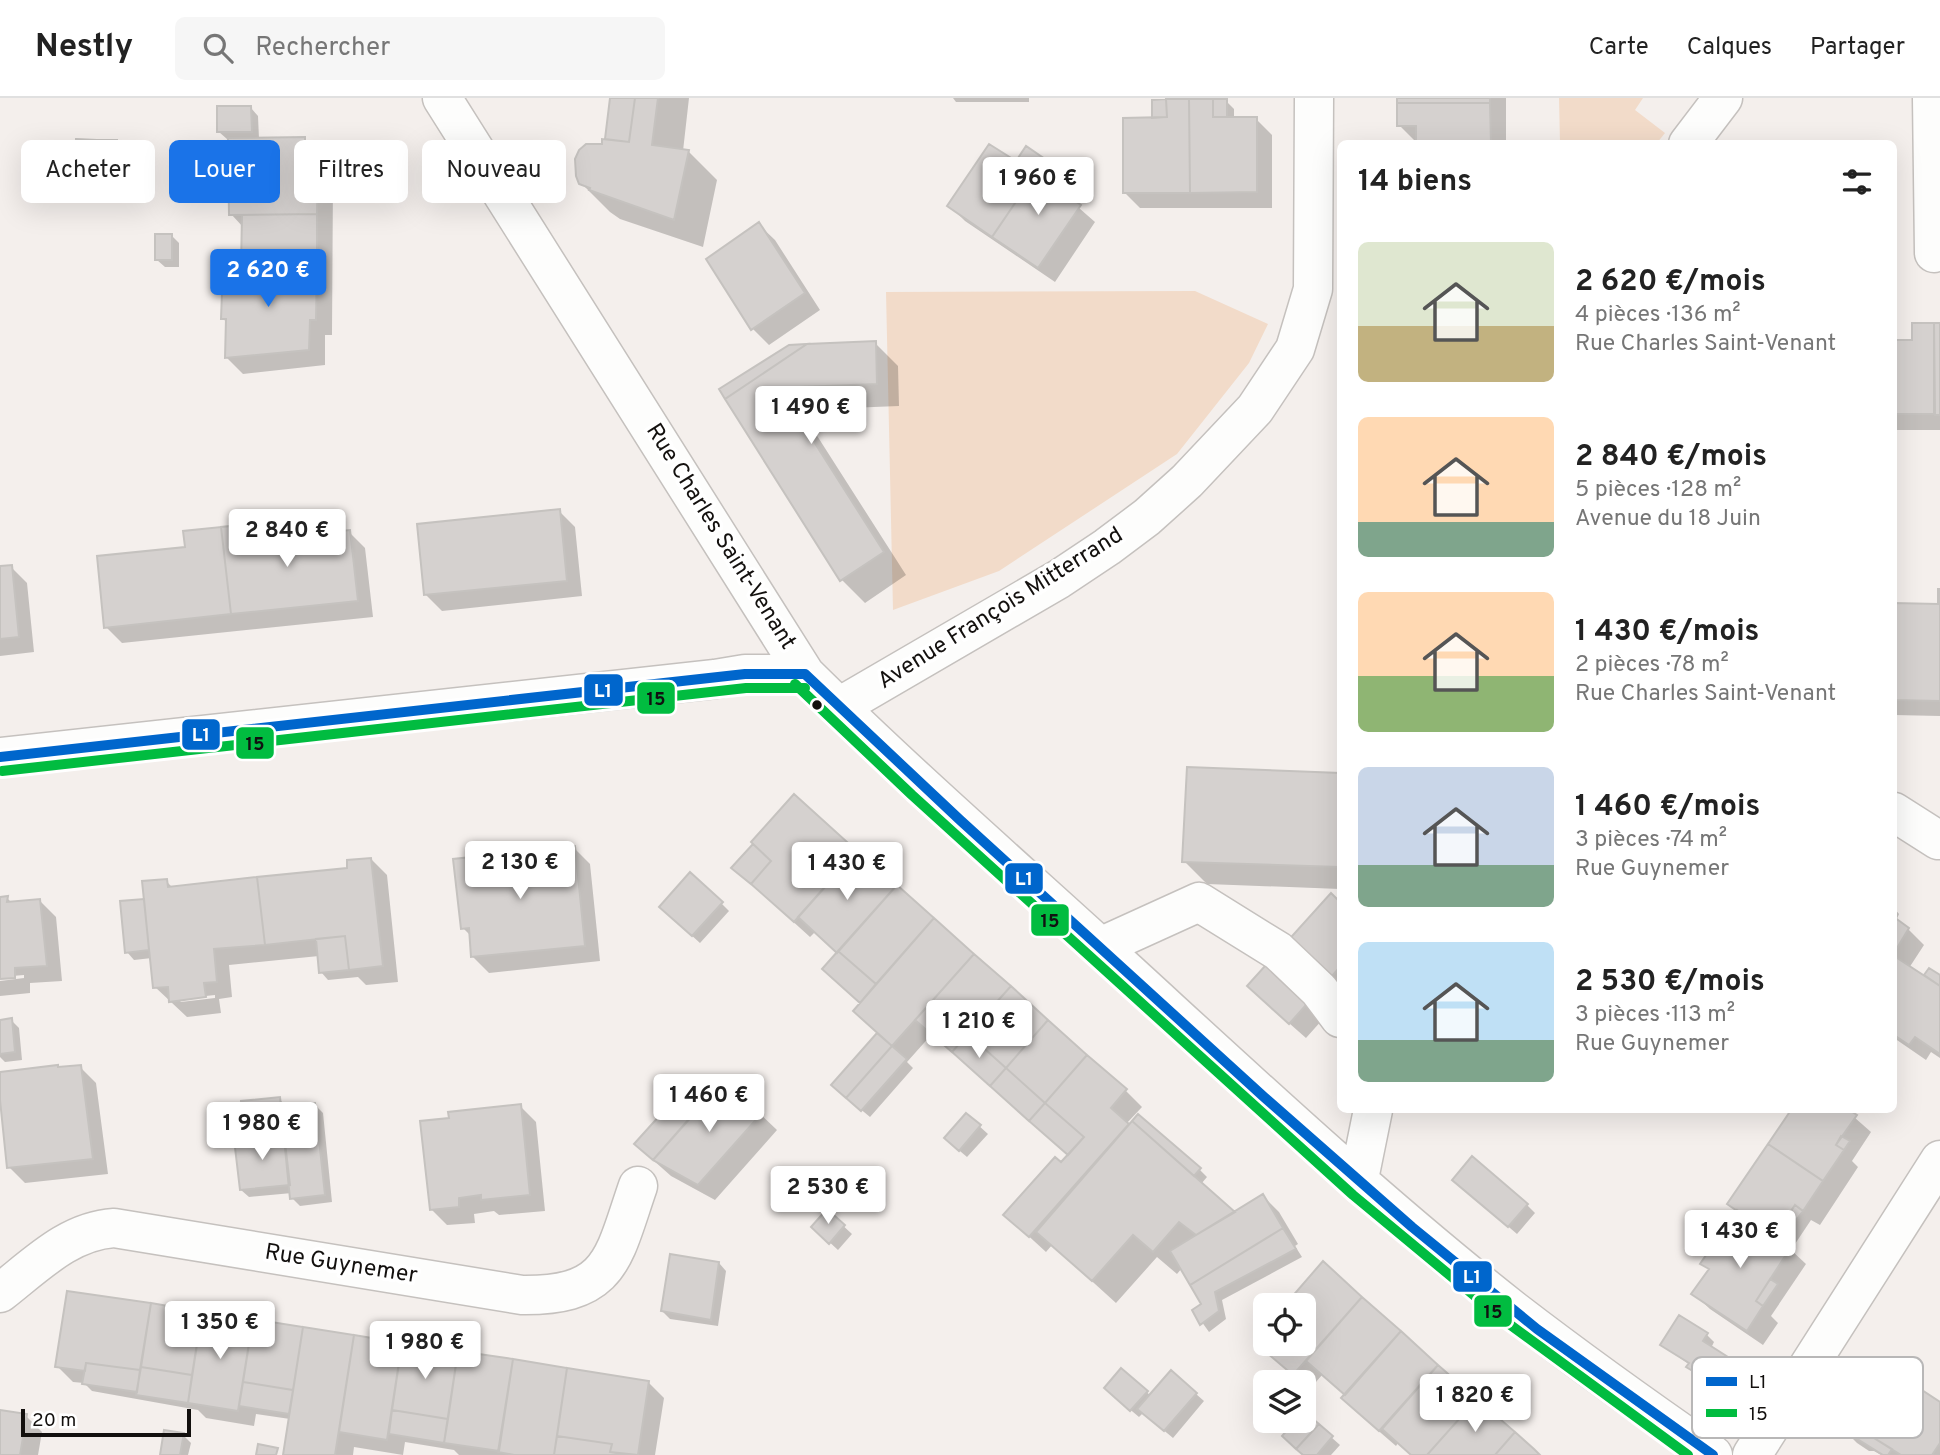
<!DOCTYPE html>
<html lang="fr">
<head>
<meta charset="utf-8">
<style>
  body { margin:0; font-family:Overpass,sans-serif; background:#f6f6f6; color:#222; height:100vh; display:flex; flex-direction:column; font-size:26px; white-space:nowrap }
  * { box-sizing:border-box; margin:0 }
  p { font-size:23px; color:#767676 }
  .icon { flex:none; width:38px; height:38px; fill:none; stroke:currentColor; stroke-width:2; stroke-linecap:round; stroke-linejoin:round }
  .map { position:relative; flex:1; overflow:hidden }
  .details { position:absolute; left:1337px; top:42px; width:560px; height:973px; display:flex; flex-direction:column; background:#fff; border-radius:10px; box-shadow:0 7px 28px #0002 }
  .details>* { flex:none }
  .guide { position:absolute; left:21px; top:42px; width:665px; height:63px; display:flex; gap:14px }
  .buttons { position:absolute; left:1253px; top:1195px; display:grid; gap:14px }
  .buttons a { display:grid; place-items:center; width:63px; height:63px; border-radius:10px; background:#fff; box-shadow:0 7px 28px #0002; font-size:35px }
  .scale { position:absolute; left:21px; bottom:18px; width:170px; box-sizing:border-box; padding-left:7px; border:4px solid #13100e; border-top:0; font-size:19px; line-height:24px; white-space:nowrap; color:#13100e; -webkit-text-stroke:5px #fff; paint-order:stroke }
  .price { position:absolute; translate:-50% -60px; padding:0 16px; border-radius:7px; background:#fff; color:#222; font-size:23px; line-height:46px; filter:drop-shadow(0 2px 4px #0008) }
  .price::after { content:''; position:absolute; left:50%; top:42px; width:21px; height:16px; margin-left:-10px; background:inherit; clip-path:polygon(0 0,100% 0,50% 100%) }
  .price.current { background:#1a73e8; color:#fff }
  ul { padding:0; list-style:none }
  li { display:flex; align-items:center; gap:21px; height:175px; padding:0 21px }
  li span { display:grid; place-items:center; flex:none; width:196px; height:140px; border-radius:10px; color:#555 }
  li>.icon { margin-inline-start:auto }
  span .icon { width:84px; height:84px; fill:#fffc; stroke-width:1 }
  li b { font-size:30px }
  h2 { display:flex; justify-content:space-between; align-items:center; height:84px; padding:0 21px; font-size:30px }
  .pill { padding:0 24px; border-radius:10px; background:#fff; box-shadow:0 7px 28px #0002; font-size:24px; line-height:63px }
  .pill.current { background:#1a73e8; color:#fff }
  header { display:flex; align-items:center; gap:42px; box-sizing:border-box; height:98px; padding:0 35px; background:#fff; border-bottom:2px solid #e0e0e0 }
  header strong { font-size:33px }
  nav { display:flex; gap:38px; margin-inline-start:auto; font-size:24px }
  .search { width:490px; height:63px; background:#f6f6f6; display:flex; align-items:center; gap:18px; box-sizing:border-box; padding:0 24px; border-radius:10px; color:#767676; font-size:26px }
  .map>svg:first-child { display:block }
  .green { fill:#f2dbc9 }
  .shadow { fill:#0003; fill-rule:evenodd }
  .building { fill:#d5d1cf; stroke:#c5c2bf; stroke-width:2 }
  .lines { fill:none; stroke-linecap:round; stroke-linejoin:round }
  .minor-casing { stroke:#c5c1be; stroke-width:41 }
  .minor { stroke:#fdfdfc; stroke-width:38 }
  .bus-1-casing { stroke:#fff; stroke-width:16 }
  .bus-2-casing { stroke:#fff; stroke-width:16 }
  .bus-1 { stroke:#06c; stroke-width:10 }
  .bus-2 { stroke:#01bc40; stroke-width:10 }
  .bus-dot { fill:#13100e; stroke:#fff; stroke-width:2.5 }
  .labels { text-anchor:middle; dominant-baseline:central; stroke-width:7; stroke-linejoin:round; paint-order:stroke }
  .street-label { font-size:23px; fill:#13100e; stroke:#fff }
  .key { fill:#fff; stroke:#b8b7b7; stroke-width:2 }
  .key-label { font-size:19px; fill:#13100e }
  .line-badge { stroke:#fff; stroke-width:2.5 }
  .badge-label { font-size:19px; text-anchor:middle; font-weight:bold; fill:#fff }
  .pale-badge-label { font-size:19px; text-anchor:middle; font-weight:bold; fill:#111 }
</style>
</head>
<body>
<header>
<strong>Nestly</strong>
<div class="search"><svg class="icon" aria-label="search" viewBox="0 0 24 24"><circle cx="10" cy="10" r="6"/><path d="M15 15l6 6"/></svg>Rechercher</div>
<nav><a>Carte</a><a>Calques</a><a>Partager</a></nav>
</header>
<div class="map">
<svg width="1940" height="1357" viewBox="0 0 1940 1357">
  <rect width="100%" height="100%" fill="#f4efec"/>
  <path class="green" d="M1559,0H1643L1635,12L1665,35L1657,45H1560Z
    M1195,193L1268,226L1249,265L1177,356L999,473L893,512L886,194Z"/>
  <path class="shadow" d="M612,0H689L683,53H688L717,82L703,149L620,121L610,114L581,85L576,71L580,53L610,44L607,41Z
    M953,0H1029V4H956Z
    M1399,0H1506V46H1418L1399,27Z
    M1226,3L1234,11V21H1256L1272,37V110H1140L1124,94L1154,21Z
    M251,10L258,18L259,41H304L320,57V69L333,82L332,237H325V267L243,276L227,260L228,225L223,221L243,170V129L231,116L230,41H227L219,34Z
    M117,43L125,51L124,100L105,99L98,91V83H85L77,75Z
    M1026,51L1063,76L1079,92L1071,103L1095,124L1055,184L965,123L949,107L1016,65Z
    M759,127L775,142L820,212L769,247L753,231L708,161Z
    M171,137L179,145V169H165L157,162Z
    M1914,227H1940V332H1897L1894,329V244L1914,243Z
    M875,245L898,268L899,308L824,311L807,322L906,477L865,505L842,482L722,292Z
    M559,413L575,429L582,498L442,513L426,497Z
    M260,426L275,442L349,434L365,450L373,519L122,545L106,529L186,451Z
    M11,469L27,485L34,554L0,558V470Z
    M1940,493V618L1894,617V507L1939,508Z
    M1189,670L1340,678V791L1207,786L1184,763Z
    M794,699L1126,993L1142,1009L1126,1026L1129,1029L1200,1072L1207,1079L1201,1086L1234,1116L1263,1098L1279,1114L1298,1146L1295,1148L1302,1159L1222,1202L1226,1221L1209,1234L1194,1213L1204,1207L1182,1170L1177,1176L1157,1159L1116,1205L1052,1147L1046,1154L1022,1132L1061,1067L1070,1057L932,936L907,964L913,970L870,1019L841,995L834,987L879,936L862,905L832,878L839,855L815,834L810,839L734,770Z
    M574,750L590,766L600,863L489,875L473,859L472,839L463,830Z
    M371,761L387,777L398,884L366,887L358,879L328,882L321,874L319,858L229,867L232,899L219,901L221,915L187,919L155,889L152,860L134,862L127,854L143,803L166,783L173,790L349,771ZM215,897V900L181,904L178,901Z
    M1331,798L1340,806V902L1306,940L1265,904Z
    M7,800L12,805L40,803L56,819L62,883L30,885V895L0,898V883L24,880V877L0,879V801Z
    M721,805L729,813L700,845L669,817Z
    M1894,810L1899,816L1896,823L1908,831L1924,847L1909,870L1933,883L1926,877L1940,879V960L1931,954L1926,962L1894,940Z
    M11,922L19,930L22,962L5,964L0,959V924Z
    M80,969L96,985L108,1076L25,1085L9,1069L0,976Z
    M725,983L777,1032L715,1102L671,1078L644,1054L671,1007L689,1024Z
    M279,1001L287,1009L315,1007L323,1015L332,1104L300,1108L292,1100V1095L249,1099L241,1092L247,1042Z
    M520,1008L536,1024L545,1113L499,1117L494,1113L474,1116L475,1125L447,1127L431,1111L451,1022Z
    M1793,1012H1846L1871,1034L1852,1063L1858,1069L1820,1127L1811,1122L1791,1152L1806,1166L1771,1218L1778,1225L1763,1247L1710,1211L1694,1196L1710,1172L1703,1166L1738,1114L1729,1106Z
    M967,1017L988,1036L967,1059L954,1048Z
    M1462,1089L1527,1107L1535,1115L1517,1136Z
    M827,1113L852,1136L838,1152L813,1129Z
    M719,1165L726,1173L718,1228L670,1221L662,1213Z
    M1323,1166L1538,1357H1412L1398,1345L1396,1348L1359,1316L1346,1298L1322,1277L1310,1291L1279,1265L1265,1246H1304V1208Z
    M69,1195L252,1223L255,1225V1223L648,1284L664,1300L655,1357H459L454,1352L405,1344L403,1357L354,1349L353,1357H284L290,1321L256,1316L254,1328L206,1320L198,1312L92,1293L84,1285L73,1284L57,1268Z
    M1706,1236L1714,1244L1711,1250L1738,1267L1746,1275L1731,1298L1696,1276L1689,1268L1690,1267L1662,1247Z
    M1121,1272L1151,1298L1196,1296L1204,1303L1173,1340L1143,1315L1139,1319L1114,1298Z
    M1901,1292L1940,1306V1357H1881L1874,1353H1869L1857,1345L1841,1329Z
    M0,1313L26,1318L42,1334L38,1357H0Z
    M1304,1315L1340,1347L1331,1357H1305L1297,1323H1304Z
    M183,1337L191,1345L188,1357H161Z"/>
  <path class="building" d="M610,0H635L629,44L605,41Z
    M635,0H658L652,47L689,52L674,122L589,92L590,90L579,86L576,78L575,61L579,52L586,46H602V41L629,44Z
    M1397,0H1490V5H1397Z
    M1166,1L1167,19L1152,20V2Z
    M1166,1H1189L1190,95H1123V20L1167,19Z
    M1189,1H1213V19H1257V94L1190,95Z
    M1213,1H1227V19H1213Z
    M1397,5H1490L1491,46H1416V28H1397Z
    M217,8H251L252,34H217Z
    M305,39V63L318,64L317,116L229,117L228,40Z
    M76,41L96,42V76H75Z
    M96,42H117V93L96,92Z
    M989,46L1016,63L1026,48L1045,61L992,139L947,108Z
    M1045,61L1064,74L1054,89L1081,107L1038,170L992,139Z
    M317,116V168L241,169L242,117Z
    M759,124L805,195L751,232L706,161Z
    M155,136H172V162H155Z
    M223,168H317L316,222H310L309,252L225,260L226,221H221Z
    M1912,225H1934V316H1894V242H1912Z
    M1934,225H1940V317H1935Z
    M876,243L877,286L800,289L785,298L884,454L840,483L725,301L807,246Z
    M807,246L725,301L719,291L789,247Z
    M560,411L567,483L424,497L417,426Z
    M260,425L262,441L350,432L358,503L231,516L221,429Z
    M221,429L231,516L104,530L97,458L185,449L183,433Z
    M12,467L19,539L0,541V468Z
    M1938,491H1940V603L1894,602V505L1938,506Z
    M1187,669L1340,675V769L1182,764Z
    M794,696L857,753L794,824L751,786L771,763L751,744Z
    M753,746L771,763L751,786L731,770Z
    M575,748L585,848L471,859L469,830L461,831L453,761Z
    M857,753L897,787L837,855L798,819Z
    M371,760L383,868L349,872L345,838L265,847L257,779L347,770V762Z
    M690,774L723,804L692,838L659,809Z
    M257,779L265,847L214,851L217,884L204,885L206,899L169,904L168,889L153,890L142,783L167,781L168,789Z
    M897,787L934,820L876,886L838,853Z
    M1331,795L1340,804V869L1289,926L1247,888Z
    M8,798L7,804L40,801L47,868L15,870V880L0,881V799Z
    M144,801L149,852L125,855L120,803Z
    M1894,819L1909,830L1894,855Z
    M934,820L974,856L892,948L853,913Z
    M345,838L349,872L319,875L316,841Z
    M838,853L876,886L860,905L822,871Z
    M974,856L1011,888L952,954L915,922Z
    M1894,858L1940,888V956L1915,939L1909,947L1894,937Z
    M1929,870L1940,877V888L1924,877Z
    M1011,888L1048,922L1006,970L968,936Z
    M12,920L15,954L0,956V922Z
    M1048,922L1087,957L1045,1005L1006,970Z
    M877,935L892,948L846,1000L831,987Z
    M968,936L1006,970L990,988L952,954Z
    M892,948L907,961L861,1013L846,1000Z
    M1087,957L1127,991L1111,1010L1129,1026L1029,1139L1003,1117L1055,1059L1061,1064L1084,1039L1045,1005Z
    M58,967V969L81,967L93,1061L7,1070L0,1002V974Z
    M1006,970L1045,1005L1029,1023L990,988Z
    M725,981L762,1015L698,1087L653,1062Z
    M280,999L284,1036L245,1040L241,1003Z
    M315,1005L325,1097L290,1101L281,1009Z
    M671,1005L689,1021L653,1062L634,1046Z
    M1045,1005L1084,1039L1068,1057L1029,1023Z
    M521,1006L530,1097L481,1102V1097L459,1100V1109L430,1112L420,1023L449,1020L448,1014Z
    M1791,1012H1849L1857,1017L1836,1047L1844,1052L1823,1083L1768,1046Z
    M966,1015L981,1027L959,1053L944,1040Z
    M1138,1016L1201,1070L1194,1078L1132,1023Z
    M1132,1023L1235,1114L1196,1137L1179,1124L1153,1154L1133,1137L1092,1183L1036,1134Z
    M284,1036L290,1087L240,1092L234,1041Z
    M1841,1038L1850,1043L1844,1052L1836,1047Z
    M1768,1046L1823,1083L1803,1113L1795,1107L1774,1138L1727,1106Z
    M1472,1058L1528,1106L1508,1129L1452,1082Z
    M1263,1096L1283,1130L1190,1187L1170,1153Z
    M1795,1107L1803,1113L1797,1121L1789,1116Z
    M827,1111L845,1127L829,1146L811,1129Z
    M1737,1112L1791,1149L1756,1203L1763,1208L1747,1233L1691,1196L1709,1171L1700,1166Z
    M1283,1130L1296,1151L1215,1194L1219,1213L1200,1227L1192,1212L1201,1206L1190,1187Z
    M670,1156L719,1164L711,1222L661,1213Z
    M1323,1163L1362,1199L1293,1277L1260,1249L1265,1244V1246H1304V1208H1284Z
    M1770,1181L1778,1186L1763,1208L1756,1203Z
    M67,1193L151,1205L140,1272L86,1265L85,1273L55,1269Z
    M1362,1199L1401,1233L1345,1297L1306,1263Z
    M151,1205L202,1214L192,1277L141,1269Z
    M202,1214L253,1221L238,1313L188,1305Z
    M1679,1217L1708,1235L1703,1243L1739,1266L1723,1291L1686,1269L1689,1265L1660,1247Z
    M253,1221L303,1229L293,1292L243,1284Z
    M303,1229L354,1237L335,1357H283Z
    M1401,1233L1438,1267L1379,1333L1341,1300Z
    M354,1237L402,1245L387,1342L339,1334Z
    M402,1245L458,1253L448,1321L392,1312Z
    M458,1253L513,1261L499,1353L444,1345Z
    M513,1261L567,1270L554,1357H514L498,1354Z
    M86,1265L140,1272L137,1294L82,1286Z
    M1438,1267L1477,1301L1427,1357H1411L1382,1331Z
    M141,1269L192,1277L188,1305L136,1297Z
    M567,1270L649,1283L638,1357L610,1354L612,1346L557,1338Z
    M1121,1270L1148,1293L1130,1313L1104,1290Z
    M1171,1272L1197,1295L1164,1333L1137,1311Z
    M1875,1273L1900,1289L1905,1281L1940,1304V1345L1932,1357H1901L1869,1337H1851L1839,1329Z
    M243,1284L293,1292L289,1316L239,1308Z
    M1477,1301L1515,1334L1495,1357H1427Z
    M0,1312L27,1316L20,1357H0Z
    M392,1312L448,1321L444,1345L389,1336Z
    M1304,1313L1319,1326L1296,1351L1282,1338L1295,1323H1304Z
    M1319,1326L1333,1338L1317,1357H1303L1296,1351Z
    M164,1332L184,1335L180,1357H160Z
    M1515,1334L1534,1351L1540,1357H1495Z
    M1851,1337H1869L1892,1351L1888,1357H1883Z
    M557,1338L612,1346L610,1354L628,1357H554Z
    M258,1346L278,1350L276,1357H256Z"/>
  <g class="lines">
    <defs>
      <path id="minor" d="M442,0L805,576C906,676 1014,770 1119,866C1248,984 1376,1104 1513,1212C1578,1262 1645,1310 1713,1357
        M1932,0L1934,155
        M1688,46L1723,0
        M839,609L1059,481L1107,449L1147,419L1187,383L1255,311L1295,251L1313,191L1314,0
        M0,659L715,581L745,576H805
        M1894,714L1938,742
        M1100,849L1199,804L1278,853L1319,892L1340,920
        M1359,1081L1373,1012
        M0,1195C35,1168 68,1133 114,1130L522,1197C612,1198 613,1160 638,1088
        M1752,1357L1940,1062"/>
    </defs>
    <use href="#minor" class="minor-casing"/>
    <use href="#minor" class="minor"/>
    <defs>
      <path id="bus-1" d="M805,576L960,722L1264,999L1412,1129L1537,1231L1713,1357
        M0,659L745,576H805"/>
      <path id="bus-2" d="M795,586L912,697L1353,1097L1505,1223L1688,1357
        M2,673L746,590H805"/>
    </defs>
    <use href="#bus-1" class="bus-1-casing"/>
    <use href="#bus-2" class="bus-2-casing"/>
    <use href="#bus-1" class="bus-1"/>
    <use href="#bus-2" class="bus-2"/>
  </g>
  <circle class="bus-dot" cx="817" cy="607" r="6"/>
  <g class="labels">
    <g class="street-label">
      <text transform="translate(720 439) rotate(58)">Rue Charles Saint-Venant</text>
      <text transform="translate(1001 511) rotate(-32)">Avenue François Mitterrand</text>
      <text transform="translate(341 1167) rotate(9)">Rue Guynemer</text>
    </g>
  </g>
  <rect x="1692" y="1259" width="231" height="81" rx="10" class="key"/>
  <rect x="1706" y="1279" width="31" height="9" fill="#06c"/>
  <rect x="1706" y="1311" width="31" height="8" fill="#01bc40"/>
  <g class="key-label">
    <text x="1749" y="1290">L1</text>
    <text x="1749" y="1322">15</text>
  </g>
  <g class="line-badge">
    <rect x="583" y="575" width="41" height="34" rx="7" fill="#06c"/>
    <rect x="636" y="583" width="40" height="34" rx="7" fill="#01bc40"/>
    <rect x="181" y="620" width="40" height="33" rx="7" fill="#06c"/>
    <rect x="235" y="628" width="40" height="34" rx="7" fill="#01bc40"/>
    <rect x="1004" y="764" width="40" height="33" rx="7" fill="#06c"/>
    <rect x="1030" y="805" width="40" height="34" rx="7" fill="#01bc40"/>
    <rect x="1452" y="1162" width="41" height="33" rx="7" fill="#06c"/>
    <rect x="1473" y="1196" width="40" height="34" rx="7" fill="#01bc40"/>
  </g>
  <g class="badge-label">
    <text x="603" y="599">L1</text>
    <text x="201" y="643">L1</text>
    <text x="1024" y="787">L1</text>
    <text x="1472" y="1185">L1</text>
  </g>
  <g class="pale-badge-label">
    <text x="656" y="607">15</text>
    <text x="255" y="652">15</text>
    <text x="1050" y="829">15</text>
    <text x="1493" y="1220">15</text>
  </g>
</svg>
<div class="buttons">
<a><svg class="icon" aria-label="locate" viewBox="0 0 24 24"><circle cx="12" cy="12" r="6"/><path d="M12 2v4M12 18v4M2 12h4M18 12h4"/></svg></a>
<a><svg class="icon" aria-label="layers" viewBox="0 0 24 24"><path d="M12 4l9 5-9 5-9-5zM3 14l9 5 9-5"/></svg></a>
</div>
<div class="scale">20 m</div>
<b class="price" style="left:1038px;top:119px">1 960 €</b>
<b class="price current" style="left:268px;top:211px">2 620 €</b>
<b class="price" style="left:811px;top:348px">1 490 €</b>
<b class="price" style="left:287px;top:471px">2 840 €</b>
<b class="price" style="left:520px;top:803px">2 130 €</b>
<b class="price" style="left:847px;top:804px">1 430 €</b>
<b class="price" style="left:979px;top:962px">1 210 €</b>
<b class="price" style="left:709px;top:1036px">1 460 €</b>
<b class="price" style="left:262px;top:1064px">1 980 €</b>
<b class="price" style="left:828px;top:1128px">2 530 €</b>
<b class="price" style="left:1740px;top:1172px">1 430 €</b>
<b class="price" style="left:220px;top:1263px">1 350 €</b>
<b class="price" style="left:425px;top:1283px">1 980 €</b>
<b class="price" style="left:1475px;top:1336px">1 820 €</b>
<div class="guide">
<a class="pill">Acheter</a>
<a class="pill current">Louer</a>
<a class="pill">Filtres</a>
<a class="pill">Nouveau</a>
</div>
<section class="details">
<h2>14 biens<svg class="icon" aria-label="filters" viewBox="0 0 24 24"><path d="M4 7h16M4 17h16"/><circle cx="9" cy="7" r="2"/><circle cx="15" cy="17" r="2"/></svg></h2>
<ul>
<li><span style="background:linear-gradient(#dfe7d0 60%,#c2b280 0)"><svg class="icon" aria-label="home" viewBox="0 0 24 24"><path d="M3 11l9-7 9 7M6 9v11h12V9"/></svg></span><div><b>2 620 €/mois</b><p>4 pièces · 136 m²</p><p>Rue Charles Saint-Venant</p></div></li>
<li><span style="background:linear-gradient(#ffd9b3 75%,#7fa58c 0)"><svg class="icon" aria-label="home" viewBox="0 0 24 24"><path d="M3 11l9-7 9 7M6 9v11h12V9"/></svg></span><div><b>2 840 €/mois</b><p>5 pièces · 128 m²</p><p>Avenue du 18 Juin</p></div></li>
<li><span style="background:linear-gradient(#ffd9b3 60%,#8fb573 0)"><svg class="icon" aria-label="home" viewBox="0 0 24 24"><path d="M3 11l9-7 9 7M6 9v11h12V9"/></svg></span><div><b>1 430 €/mois</b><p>2 pièces · 78 m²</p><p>Rue Charles Saint-Venant</p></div></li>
<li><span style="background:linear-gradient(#c9d6e8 70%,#7fa58c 0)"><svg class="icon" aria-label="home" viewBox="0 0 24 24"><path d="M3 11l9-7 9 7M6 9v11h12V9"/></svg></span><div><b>1 460 €/mois</b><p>3 pièces · 74 m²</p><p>Rue Guynemer</p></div></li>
<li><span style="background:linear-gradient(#bfe0f5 70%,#7fa58c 0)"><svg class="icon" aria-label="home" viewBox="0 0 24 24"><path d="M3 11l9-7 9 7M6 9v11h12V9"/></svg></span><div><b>2 530 €/mois</b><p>3 pièces · 113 m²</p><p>Rue Guynemer</p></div></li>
</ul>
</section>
</div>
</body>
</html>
